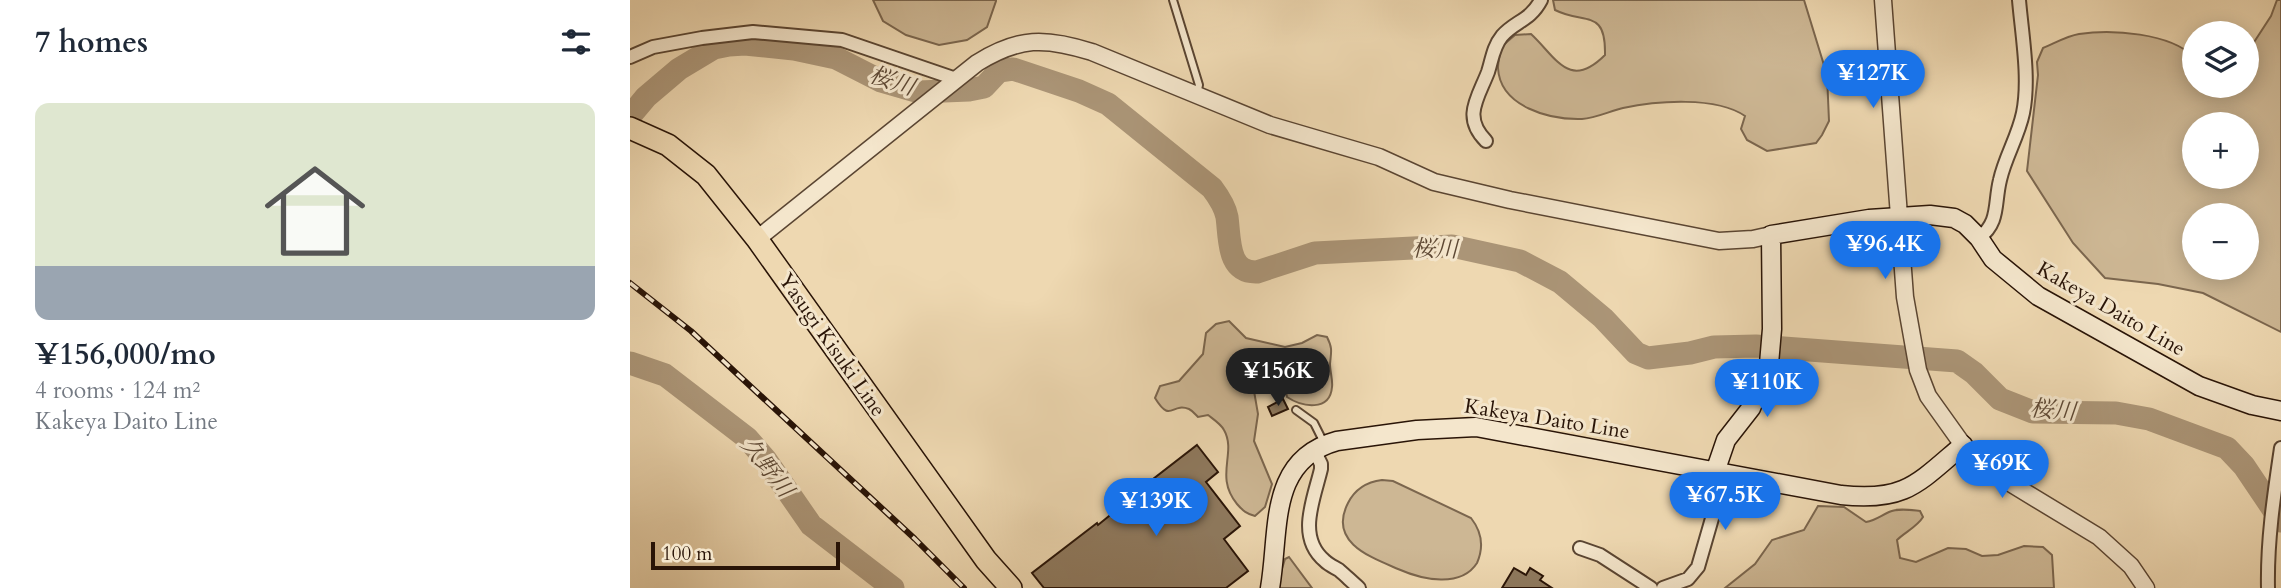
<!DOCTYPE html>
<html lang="en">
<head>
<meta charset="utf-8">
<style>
  body { margin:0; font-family:Cardo,"Noto Serif JP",serif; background:#f2f2f3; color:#1f2937; height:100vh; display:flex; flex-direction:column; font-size:26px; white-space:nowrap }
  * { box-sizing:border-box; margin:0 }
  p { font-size:23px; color:#747a83 }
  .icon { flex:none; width:38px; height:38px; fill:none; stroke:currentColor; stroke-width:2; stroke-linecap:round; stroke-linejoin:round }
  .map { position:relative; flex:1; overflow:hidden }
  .details { display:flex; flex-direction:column; background:#fff; width:630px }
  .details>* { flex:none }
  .buttons { position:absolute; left:1552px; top:21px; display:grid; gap:14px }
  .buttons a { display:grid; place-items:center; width:77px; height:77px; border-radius:50%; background:#fff; box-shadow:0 4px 18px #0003; font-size:35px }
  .scale { position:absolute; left:21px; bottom:18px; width:189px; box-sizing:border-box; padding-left:7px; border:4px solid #291407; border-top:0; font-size:19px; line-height:24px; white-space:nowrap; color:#291407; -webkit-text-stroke:5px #f4e6cc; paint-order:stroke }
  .price { position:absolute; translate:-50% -60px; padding:0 16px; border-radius:24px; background:#1a73e8; color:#fff; font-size:23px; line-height:46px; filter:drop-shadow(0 2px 4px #0008) }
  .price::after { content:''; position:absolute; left:50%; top:42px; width:21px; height:16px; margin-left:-10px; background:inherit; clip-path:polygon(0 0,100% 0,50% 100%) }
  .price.selected { background:#222; color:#fff }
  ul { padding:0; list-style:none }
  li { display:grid; align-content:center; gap:14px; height:371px; padding:0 35px }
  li+li { border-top:2px solid #e0e1e3 }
  li span { display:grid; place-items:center; height:217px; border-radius:14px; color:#555 }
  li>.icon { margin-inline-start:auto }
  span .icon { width:126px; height:126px; fill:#fffc; stroke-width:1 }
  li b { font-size:30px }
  h2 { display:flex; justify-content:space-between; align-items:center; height:84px; padding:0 35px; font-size:30px }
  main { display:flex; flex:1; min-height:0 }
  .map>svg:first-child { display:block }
  .green { fill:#cdb794; stroke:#7b664e; stroke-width:2; fill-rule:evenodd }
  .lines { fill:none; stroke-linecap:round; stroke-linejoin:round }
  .river { stroke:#ab9577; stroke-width:23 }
  .building { fill:#8f7a5f; stroke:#291407; stroke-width:2 }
  .service-casing { stroke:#5a4532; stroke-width:10 }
  .minor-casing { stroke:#5a4532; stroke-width:16 }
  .tertiary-casing { stroke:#5a4532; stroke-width:19 }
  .secondary-casing { stroke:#291407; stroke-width:21 }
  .primary-casing { stroke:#291407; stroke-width:24 }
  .service { stroke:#f4e6cc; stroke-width:6 }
  .minor { stroke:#f4e6cc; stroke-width:12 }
  .tertiary { stroke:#f4e6cc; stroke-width:16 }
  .secondary { stroke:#f4e6cc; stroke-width:18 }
  .primary { stroke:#eed8b1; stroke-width:21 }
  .rail-casing { stroke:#291407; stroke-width:6 }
  .rail { stroke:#f4e6cc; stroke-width:3.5; stroke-dasharray:10; stroke-linecap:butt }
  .labels { text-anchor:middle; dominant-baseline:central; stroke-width:6; stroke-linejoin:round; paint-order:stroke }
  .street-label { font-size:21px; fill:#291407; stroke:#f4e6cc }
  .water-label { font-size:23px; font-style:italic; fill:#5d4834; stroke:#f4e6cc }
</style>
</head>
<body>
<main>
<section class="details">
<h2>7 homes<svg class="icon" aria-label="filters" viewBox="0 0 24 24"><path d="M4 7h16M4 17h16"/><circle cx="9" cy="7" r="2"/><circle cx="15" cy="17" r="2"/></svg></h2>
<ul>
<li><span style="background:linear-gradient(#dfe7d0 75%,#9aa5b1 0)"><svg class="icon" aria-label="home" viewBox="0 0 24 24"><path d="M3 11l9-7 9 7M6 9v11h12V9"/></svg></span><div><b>¥156,000/mo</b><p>4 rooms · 124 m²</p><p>Kakeya Daito Line</p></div></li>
</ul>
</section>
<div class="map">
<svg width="1651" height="588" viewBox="0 0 1651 588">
  <rect width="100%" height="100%" fill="#eed8b1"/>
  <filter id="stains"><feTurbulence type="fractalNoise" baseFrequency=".00286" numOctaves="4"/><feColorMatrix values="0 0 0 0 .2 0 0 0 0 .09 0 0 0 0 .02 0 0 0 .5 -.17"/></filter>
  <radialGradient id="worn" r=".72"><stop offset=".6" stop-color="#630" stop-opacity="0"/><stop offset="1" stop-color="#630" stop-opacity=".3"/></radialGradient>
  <path class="green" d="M243,0H366V1L357,27L337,40L309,45L276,35L253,21Z
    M923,0H1174L1197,75L1199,121L1192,135L1186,143L1137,151L1117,140L1111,129L1115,116C1086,96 1026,101 993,108C980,111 966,118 952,119C920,120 870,107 868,68C868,62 870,54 871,47L885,35L901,34C926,57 939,91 975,55C976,8 955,25 925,10Z
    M1647,0H1651V332L1573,293L1528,284L1475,278L1443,243L1397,171L1408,75L1407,62L1413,48C1425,43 1437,36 1449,34C1482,29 1540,33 1564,57V86H1617V53L1641,16ZM1564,124H1617V177H1564ZM1564,215H1617V268H1564Z
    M599,321L616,338L655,347L672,343L687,335L697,337C703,349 701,352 700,364C700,372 703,380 702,387C700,412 672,407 657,397L654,380C645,374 635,378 625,382L624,391L628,414L624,441L642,484L635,507L625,516C617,514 613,511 607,504C584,476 607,453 594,430C591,424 583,419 578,415L568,417C565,414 563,411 559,409C541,402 541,424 525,398L530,386L549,381L573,354L576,333L586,324Z
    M752,480L763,481L841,518C852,532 854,547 847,563C831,588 793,580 768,569C740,557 698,542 718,503C725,489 736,482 752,480Z
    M1188,506L1214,507L1236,522C1246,520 1250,516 1259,512C1268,508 1280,510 1290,511L1293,517C1287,527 1275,532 1267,540L1270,558L1286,562L1318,548L1336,549L1352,556L1368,555L1394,546L1413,547L1422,555L1424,588H1095L1125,564L1142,540L1174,530Z
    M659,557L682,588H646L655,559Z"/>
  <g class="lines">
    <path class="river" d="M0,116L16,97L49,69L84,48L99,45L115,44L164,49L206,58L251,81L289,92L339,90L354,87L369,71L383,69L449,91L478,104L582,188C588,196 595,206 597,217C600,239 597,273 627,272L685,253L822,246L890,261L930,282L973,318L1006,353L1018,358L1060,353L1084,347L1126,346L1327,361L1344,373L1370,399L1403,412L1486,413L1519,419L1597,448L1614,466L1651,521
      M0,363L35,375L117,438L136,460L181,525L263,588"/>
  </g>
  <path class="building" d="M653,399L658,409L642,416L638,407Z
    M567,445L588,472L576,482L610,526L594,539L618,571L596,588H414L402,573L467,523L468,525L484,512L483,510Z
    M884,568L896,575L900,568L913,576L910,580L922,588H872Z"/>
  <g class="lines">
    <defs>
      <path id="service" d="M543,0L569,85L567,94
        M666,410L684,423L695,445"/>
      <path id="minor" d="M0,57L23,47L72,38L123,32L212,40L326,79
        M856,141C832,117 848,98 858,72C862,60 863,47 872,36C885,21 900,21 911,0
        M1349,238C1370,222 1364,204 1370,180C1375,157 1388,137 1393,113C1400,79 1392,35 1389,0
        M684,450L691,464V469C684,499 666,537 695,561C699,565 704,567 709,570C716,576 722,582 729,588
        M950,548L970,555L1021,588
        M1033,588L1058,579L1068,567L1087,501C1102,493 1116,506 1132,506L1138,498L1141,482
        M1638,588C1637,541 1644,495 1651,448"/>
      <path id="tertiary" d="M1253,0L1275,297L1288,370L1298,396L1333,445L1348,458L1375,480L1469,537L1501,566L1516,588
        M127,239L347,63C389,37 415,37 462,52L640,125L749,157L804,182L880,200L1089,241L1123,239L1141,235"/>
      <path id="secondary" d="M1085,472L1096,440L1121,408L1139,364L1142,329L1141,235L1239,219L1300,215L1324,218L1335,224L1349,238L1363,259L1408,296L1569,386L1622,405L1651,411
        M640,588C650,532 637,460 707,441L787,430L846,427L1211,495C1275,502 1287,484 1333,445"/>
      <path id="primary" d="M0,128L38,145L76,175L127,239L356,560L381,588"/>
    </defs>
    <use href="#service" class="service-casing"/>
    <use href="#minor" class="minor-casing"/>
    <use href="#tertiary" class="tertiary-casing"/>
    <use href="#secondary" class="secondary-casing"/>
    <use href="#primary" class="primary-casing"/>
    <use href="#service" class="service"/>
    <use href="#minor" class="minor"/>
    <use href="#tertiary" class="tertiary"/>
    <use href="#secondary" class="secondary"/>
    <use href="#primary" class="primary"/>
    <defs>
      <path id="rail" d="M0,283L61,331L285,539L334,588"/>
    </defs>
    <use href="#rail" class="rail-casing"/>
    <use href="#rail" class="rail"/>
  </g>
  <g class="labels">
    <g class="street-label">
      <text transform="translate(1481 309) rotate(30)">Kakeya Daito Line</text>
      <text transform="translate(202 345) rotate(55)">Yasugi Kisuki Line</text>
      <text transform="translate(917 419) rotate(9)">Kakeya Daito Line</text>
    </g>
    <g class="water-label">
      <text transform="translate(262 81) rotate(18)">桜川</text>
      <text transform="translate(805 249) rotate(1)">桜川</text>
      <text transform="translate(1423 410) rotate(5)">桜川</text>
      <text transform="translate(137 467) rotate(52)">久野川</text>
    </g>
  </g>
  <rect width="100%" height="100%" filter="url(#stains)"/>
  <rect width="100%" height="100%" fill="url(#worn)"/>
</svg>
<div class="buttons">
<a><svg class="icon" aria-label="layers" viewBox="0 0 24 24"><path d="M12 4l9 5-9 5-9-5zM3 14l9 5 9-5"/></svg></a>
<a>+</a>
<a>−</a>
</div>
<div class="scale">100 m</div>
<b class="price" style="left:1243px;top:110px">¥127K</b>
<b class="price" style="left:1255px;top:281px">¥96.4K</b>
<b class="price selected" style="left:648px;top:408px">¥156K</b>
<b class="price" style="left:1137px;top:419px">¥110K</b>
<b class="price" style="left:1372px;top:500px">¥69K</b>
<b class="price" style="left:1095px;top:532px">¥67.5K</b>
<b class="price" style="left:526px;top:538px">¥139K</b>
</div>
</main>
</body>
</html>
